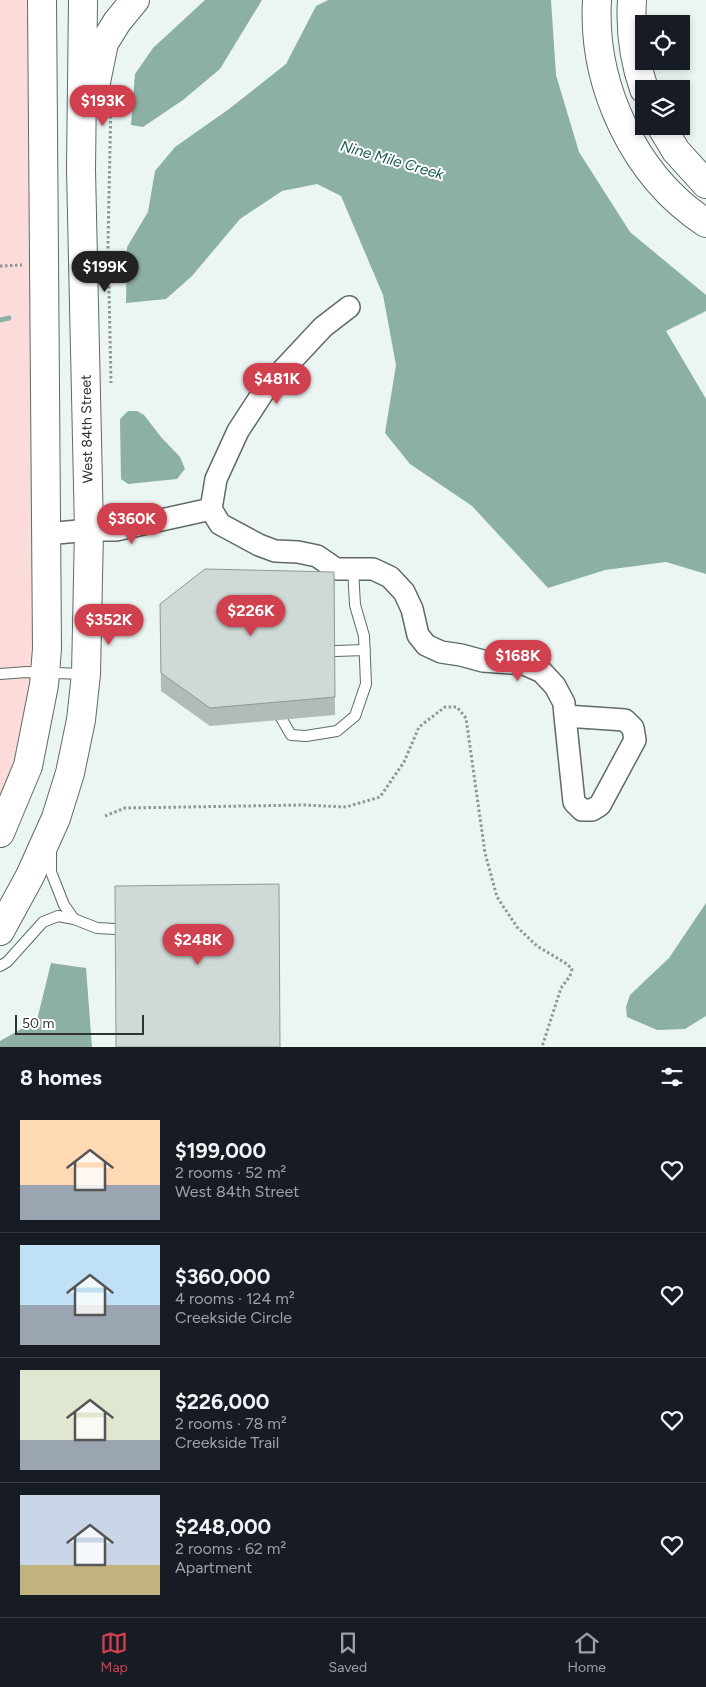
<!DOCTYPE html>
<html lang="en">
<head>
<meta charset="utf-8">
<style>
  body { margin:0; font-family:Figtree,sans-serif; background:#242831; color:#f1f3f6; height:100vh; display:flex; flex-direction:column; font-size:19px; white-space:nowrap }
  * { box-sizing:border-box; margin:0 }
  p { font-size:16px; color:#9ea1a6 }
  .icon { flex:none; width:28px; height:28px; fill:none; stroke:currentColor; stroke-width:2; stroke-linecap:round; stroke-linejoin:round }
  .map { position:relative; height:1047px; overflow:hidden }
  .drawer { display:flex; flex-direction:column; background:#171b24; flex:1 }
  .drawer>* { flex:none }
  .tools { position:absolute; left:635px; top:15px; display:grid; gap:10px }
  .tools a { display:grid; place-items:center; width:55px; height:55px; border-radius:0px; background:#171b24; box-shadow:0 2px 8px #0003; font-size:25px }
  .scale { position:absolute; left:15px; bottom:12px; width:129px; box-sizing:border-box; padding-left:5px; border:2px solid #2e3231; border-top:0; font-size:14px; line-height:18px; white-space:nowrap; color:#2e3231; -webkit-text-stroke:4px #fff; paint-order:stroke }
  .price { position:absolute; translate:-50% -42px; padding:0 11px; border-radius:18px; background:#d0404e; color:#fff; font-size:16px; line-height:32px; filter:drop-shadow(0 1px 2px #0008) }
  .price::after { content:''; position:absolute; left:50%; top:30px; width:15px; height:11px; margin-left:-8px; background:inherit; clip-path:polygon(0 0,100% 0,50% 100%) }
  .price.current { background:#222; color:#fff }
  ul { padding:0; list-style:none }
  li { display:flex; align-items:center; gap:15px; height:125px; padding:0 20px }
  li+li { border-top:1px solid #363941 }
  li span { display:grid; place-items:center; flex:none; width:140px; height:100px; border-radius:0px; color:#555 }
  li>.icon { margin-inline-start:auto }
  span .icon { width:60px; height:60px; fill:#fffc; stroke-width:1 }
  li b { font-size:21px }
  h2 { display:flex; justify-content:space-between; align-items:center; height:60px; padding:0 20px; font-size:21px }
  .tabs { display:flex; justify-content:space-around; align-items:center; height:70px; border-top:1px solid #363941; background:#171b24; font-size:14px; color:#9ea1a6 }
  .tabs a { display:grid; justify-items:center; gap:2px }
  .tabs .current { color:#d0404e }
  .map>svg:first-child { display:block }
  .green { fill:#fcdcdb }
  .water { fill:#8cb0a3 }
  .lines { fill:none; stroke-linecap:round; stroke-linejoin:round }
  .stream { stroke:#8cb0a3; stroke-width:5 }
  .lane-casing { stroke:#606a66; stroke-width:12 }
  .street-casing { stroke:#606a66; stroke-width:24 }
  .secondary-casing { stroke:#606a66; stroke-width:30 }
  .path { stroke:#8f9794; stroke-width:3; stroke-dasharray:2.5 2.5; stroke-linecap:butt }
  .lane { stroke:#fff; stroke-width:10 }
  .street { stroke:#fff; stroke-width:21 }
  .secondary { stroke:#fff; stroke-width:28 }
  .wall { fill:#b2bbb7 }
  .building { fill:#cfd9d5; stroke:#919895 }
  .labels { text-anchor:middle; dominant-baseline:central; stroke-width:4; stroke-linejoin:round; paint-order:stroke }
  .street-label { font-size:14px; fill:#2e3231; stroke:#fff }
  .water-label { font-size:15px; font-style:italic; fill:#175c49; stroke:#fff }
</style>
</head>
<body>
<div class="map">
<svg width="706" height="1047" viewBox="0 0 706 1047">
  <rect width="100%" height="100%" fill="#ebf6f2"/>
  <path class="green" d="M0,0H31L38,657L32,716L0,810Z"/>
  <path class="water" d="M205,0H262L220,69L183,100L143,127L131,125L135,74L153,48Z
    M328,0H551L556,75L579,152L630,232L706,295V311L666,331L706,399V574L666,562L605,570L548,588L472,506L410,464L385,433L396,365L383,295L341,196L317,184L282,191L240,219L192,276L166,299L126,303L127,247L148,212L155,171L175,147L229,109L286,64L316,6Z
    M128,411H137L144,415L161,437L180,457L185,469L177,479L128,484L121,479L120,419Z
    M706,903V1016L685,1029L657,1030L627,1017L626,1007L630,995L669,958Z
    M51,963L86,968L92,1047H0V1041L37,1020Z"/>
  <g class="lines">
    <path class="stream" d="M119,271L131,266
      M0,320L9,318"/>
    <defs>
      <path id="lane" d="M335,651L365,650
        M0,674L27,672L84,674
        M280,706V716L291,735L306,736L337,731L355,716L366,684L364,636L355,605L353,569
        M51,850V872L64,905L74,919
        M0,966L7,962L43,922L58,916L74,919L97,928L115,929"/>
      <path id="street" d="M211,509L220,524L259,545L275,551L298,552L317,556L336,569H373L390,577L404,592L412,609L418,635L426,645L441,652L461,655L483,661L524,664L542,672L555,686L564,703L565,716L574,802L582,810H592L600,805L635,740L633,728L625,720L565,716
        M211,509L216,479L238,431L266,388L323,327L349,307
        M46,534L89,530H116L211,509"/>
      <path id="secondary" d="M597,0C592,85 634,176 706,223
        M632,0C630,30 634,60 644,89
        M95,87L104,43L117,22L135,0
        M661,126L676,151L706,184
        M0,833L28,766L44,685L47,649L42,0
        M0,931L30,876L56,818L70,773L81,720L86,674L89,530L81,170L83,0"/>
    </defs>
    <use href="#lane" class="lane-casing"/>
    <use href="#street" class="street-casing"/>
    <use href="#secondary" class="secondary-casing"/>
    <path class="path" d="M111,101L108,242L111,383
      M0,266L22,265
      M105,816L125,808L305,805L346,807L380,797L404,762L419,727L445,707H457L466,718L485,853L497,897L517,927L537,946L567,964L572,969L570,976L561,988L542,1047"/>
    <use href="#lane" class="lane"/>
    <use href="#street" class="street"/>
    <use href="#secondary" class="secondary"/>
  </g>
  <path class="wall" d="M334,572L335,715L210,726L161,691L160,604Z"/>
  <path class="building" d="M205,569L334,572L335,697L210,708L161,673L160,604Z
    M279,884L280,1047H116L115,886Z"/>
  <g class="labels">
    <g class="street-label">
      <text transform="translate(87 429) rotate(-91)">West 84th Street</text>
    </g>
    <g class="water-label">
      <text transform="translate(392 160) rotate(16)">Nine Mile Creek</text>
    </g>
  </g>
</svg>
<div class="tools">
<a><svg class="icon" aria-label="locate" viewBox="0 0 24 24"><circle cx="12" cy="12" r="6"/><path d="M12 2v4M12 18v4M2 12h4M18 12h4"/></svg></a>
<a><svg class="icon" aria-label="layers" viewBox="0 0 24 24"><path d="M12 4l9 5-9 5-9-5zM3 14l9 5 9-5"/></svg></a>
</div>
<div class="scale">50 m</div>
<b class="price" style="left:103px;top:127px">$193K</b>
<b class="price current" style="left:105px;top:293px">$199K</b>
<b class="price" style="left:277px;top:405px">$481K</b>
<b class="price" style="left:132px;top:545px">$360K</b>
<b class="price" style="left:251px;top:637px">$226K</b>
<b class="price" style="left:109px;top:646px">$352K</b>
<b class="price" style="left:518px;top:682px">$168K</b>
<b class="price" style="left:198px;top:966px">$248K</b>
</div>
<section class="drawer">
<h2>8 homes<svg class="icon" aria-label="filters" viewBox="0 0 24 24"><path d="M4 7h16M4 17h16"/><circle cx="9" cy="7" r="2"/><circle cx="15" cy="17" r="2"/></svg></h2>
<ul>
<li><span style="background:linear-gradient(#ffd9b3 65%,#9aa5b1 0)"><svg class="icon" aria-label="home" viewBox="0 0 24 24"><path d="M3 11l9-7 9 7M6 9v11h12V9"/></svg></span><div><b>$199,000</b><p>2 rooms · 52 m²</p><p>West 84th Street</p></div><svg class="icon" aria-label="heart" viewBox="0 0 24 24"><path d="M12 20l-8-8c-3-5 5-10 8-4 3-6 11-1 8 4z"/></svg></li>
<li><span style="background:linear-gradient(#bfe0f5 60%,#9aa5b1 0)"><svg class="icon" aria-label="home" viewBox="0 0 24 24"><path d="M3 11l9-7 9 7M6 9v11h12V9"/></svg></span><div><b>$360,000</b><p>4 rooms · 124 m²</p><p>Creekside Circle</p></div><svg class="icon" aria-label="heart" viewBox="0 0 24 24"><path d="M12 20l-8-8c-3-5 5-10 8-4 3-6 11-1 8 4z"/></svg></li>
<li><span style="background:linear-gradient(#dfe7d0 70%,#9aa5b1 0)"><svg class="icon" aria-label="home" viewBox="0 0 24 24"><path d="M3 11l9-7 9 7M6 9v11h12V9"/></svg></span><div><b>$226,000</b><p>2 rooms · 78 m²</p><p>Creekside Trail</p></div><svg class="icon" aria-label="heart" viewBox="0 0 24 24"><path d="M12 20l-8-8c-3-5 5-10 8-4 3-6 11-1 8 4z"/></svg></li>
<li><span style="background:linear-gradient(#c9d6e8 70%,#c2b280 0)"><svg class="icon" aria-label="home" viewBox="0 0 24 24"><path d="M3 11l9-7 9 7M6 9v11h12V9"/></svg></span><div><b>$248,000</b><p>2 rooms · 62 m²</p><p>Apartment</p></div><svg class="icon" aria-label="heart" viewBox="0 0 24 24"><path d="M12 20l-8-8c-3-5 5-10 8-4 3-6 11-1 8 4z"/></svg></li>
</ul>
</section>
<nav class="tabs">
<a class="current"><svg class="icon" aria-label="map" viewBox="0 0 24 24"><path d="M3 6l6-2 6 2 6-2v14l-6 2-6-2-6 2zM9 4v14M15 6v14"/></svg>Map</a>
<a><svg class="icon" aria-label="saved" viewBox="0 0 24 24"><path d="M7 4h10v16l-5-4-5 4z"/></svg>Saved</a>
<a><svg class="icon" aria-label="home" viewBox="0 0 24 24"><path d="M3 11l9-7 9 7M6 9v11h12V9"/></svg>Home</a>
</nav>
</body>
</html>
